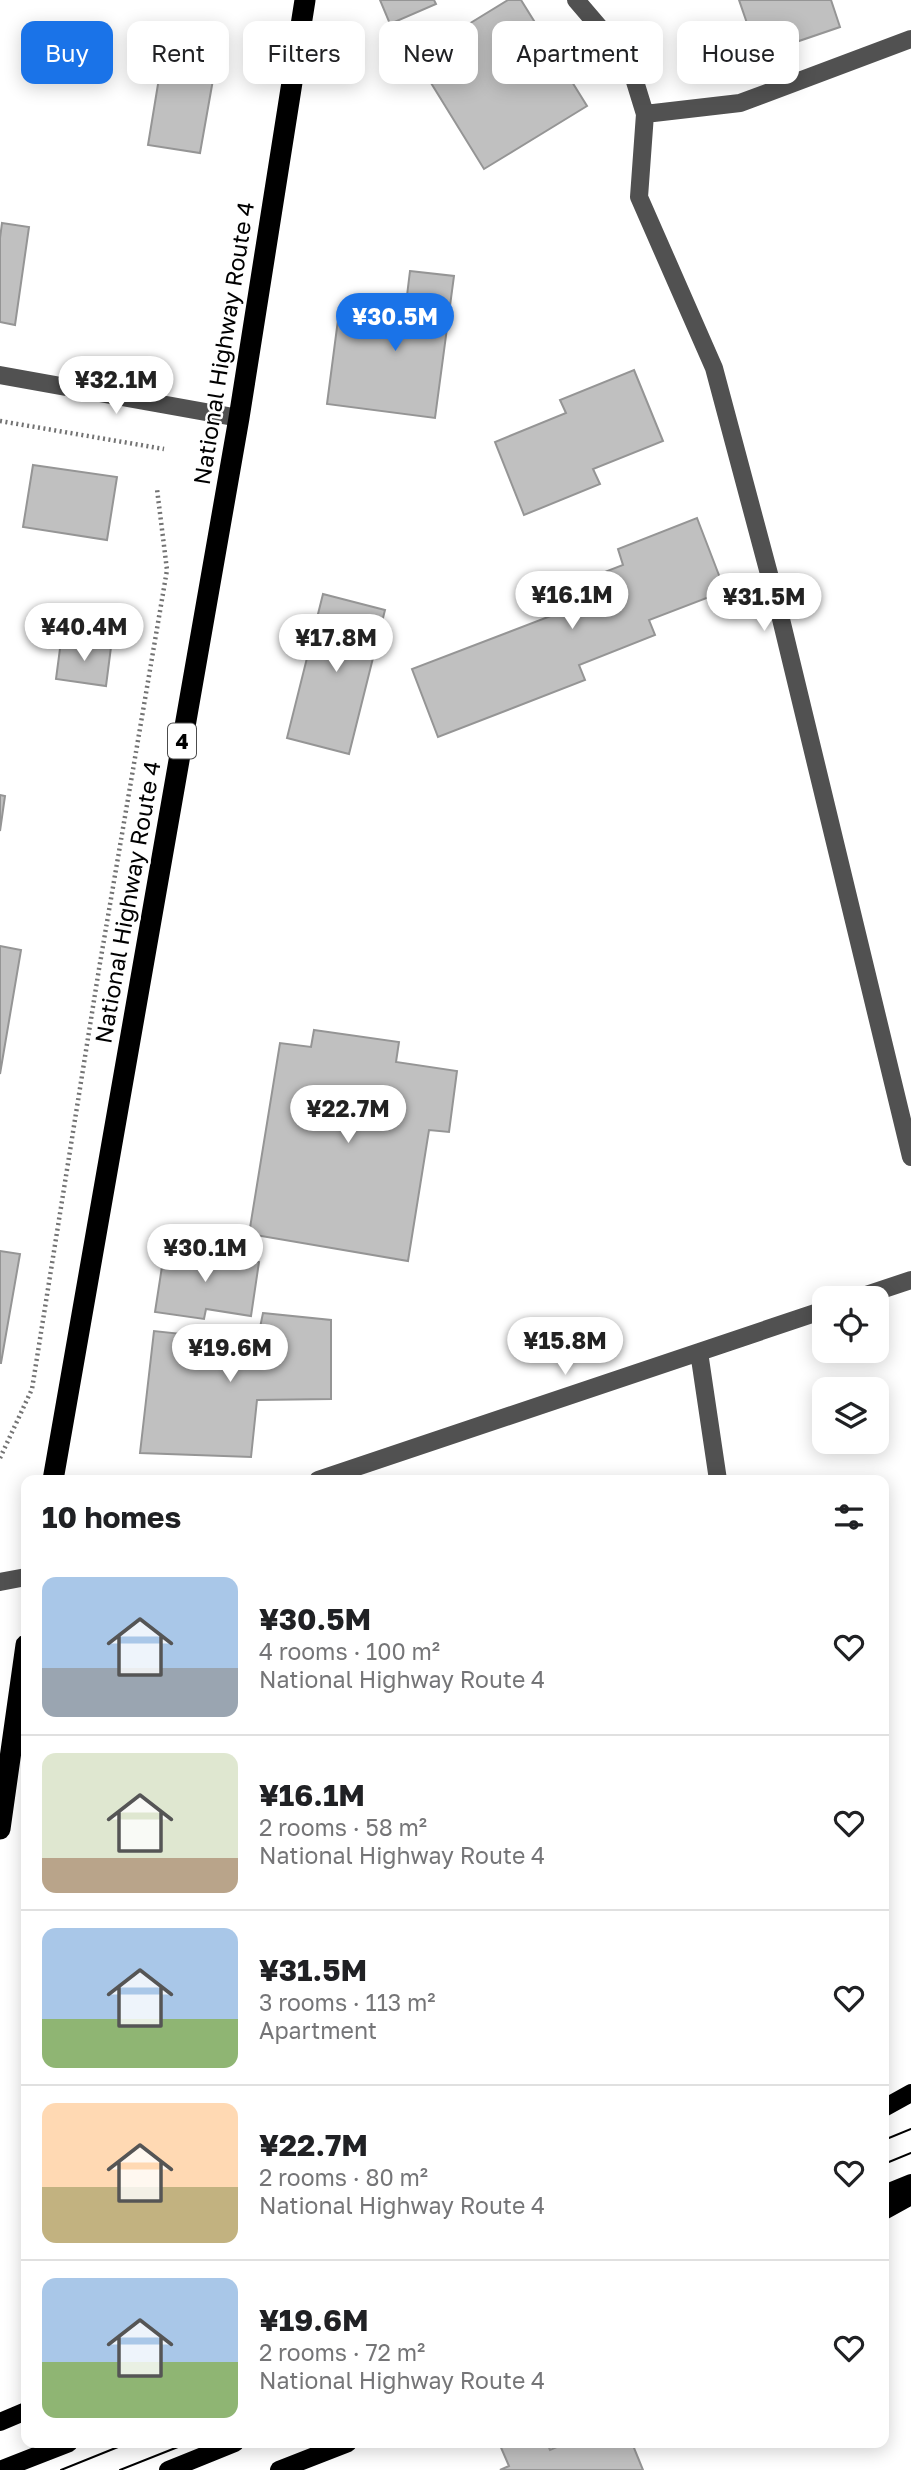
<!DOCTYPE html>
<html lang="en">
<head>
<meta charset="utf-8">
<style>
  body { margin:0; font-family:"Golos Text",sans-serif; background:#f6f6f6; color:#202124; height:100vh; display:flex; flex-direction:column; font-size:26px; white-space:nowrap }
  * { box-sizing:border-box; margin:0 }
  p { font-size:23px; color:#757577 }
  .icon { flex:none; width:38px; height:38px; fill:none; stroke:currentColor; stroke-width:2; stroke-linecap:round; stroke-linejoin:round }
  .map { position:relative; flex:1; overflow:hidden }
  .sheet { position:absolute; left:21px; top:1475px; width:868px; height:973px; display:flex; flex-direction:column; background:#fff; border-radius:14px; box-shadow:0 4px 18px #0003 }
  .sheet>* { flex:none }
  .top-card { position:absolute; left:21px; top:21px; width:870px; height:63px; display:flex; gap:14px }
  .buttons { position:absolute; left:812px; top:1286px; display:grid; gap:14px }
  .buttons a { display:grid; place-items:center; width:77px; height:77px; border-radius:14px; background:#fff; box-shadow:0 4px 18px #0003; font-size:35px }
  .price { position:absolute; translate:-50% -60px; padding:0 16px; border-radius:24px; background:#fff; color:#222; font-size:23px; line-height:46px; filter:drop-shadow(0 2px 4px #0008) }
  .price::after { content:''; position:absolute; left:50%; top:42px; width:21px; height:16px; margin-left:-10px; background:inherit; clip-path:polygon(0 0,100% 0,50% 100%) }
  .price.active { background:#1a73e8; color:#fff }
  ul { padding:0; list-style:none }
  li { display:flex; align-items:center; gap:21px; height:175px; padding:0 21px }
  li+li { border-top:2px solid #e0e0e0 }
  li span { display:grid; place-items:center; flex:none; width:196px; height:140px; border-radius:14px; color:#555 }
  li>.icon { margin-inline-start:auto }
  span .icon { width:84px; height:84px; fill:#fffc; stroke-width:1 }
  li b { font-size:30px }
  h2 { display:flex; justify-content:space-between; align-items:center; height:84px; padding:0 21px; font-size:30px }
  .chip { padding:0 24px; border-radius:14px; background:#fff; box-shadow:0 4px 18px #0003; font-size:24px; line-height:63px }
  .chip.active { background:#1a73e8; color:#fff }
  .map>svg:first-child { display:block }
  .building { fill:#c0c0c0; stroke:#959595; stroke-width:2 }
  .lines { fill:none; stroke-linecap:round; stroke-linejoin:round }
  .path { stroke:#737373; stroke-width:4.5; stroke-dasharray:2 3.5; stroke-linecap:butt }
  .minor { stroke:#515151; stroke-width:18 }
  .major { stroke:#000; stroke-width:18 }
  .highway { stroke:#000; stroke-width:21 }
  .tram { stroke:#000; stroke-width:2 }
  .labels { text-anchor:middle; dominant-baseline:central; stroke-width:5; stroke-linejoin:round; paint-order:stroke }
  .shield { fill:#fff; stroke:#4c4c4c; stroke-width:2 }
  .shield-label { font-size:21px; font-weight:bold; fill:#000 }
  .street-label { font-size:23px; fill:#000; stroke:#fff }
</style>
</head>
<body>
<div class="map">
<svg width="911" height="2470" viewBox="0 0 911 2470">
  <rect width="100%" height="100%" fill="#fff"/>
  <path class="building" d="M380,0H434L436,4L390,24Z
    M508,0H521L587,106L484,169L415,57Z
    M739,0H831L840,27L758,55Z
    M161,66L214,74L200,153L148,145Z
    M2,223L29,227L15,325L0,322V238Z
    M410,271L454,276L435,418L327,404L339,312L404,320Z
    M634,370L663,441L593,469L600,484L524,515L495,442L566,413L560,400Z
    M33,465L117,477L107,540L23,527Z
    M697,518L725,591L649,620L655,635L579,665L585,680L438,737L412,669L556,614L548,594L623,565L618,549Z
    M323,594L385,610L349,754L287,738Z
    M61,641L111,647L106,686L56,679Z
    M0,795L5,796L0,831Z
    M0,946L21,950L0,1074Z
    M314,1030L399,1042L396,1062L457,1071L449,1132L429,1130L408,1261L249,1234L280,1043L311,1047Z
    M165,1247L259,1262L251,1316L206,1309L204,1319L155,1312Z
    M0,1251L20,1254L1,1363H0Z
    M263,1313L331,1320V1399L257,1400L251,1457L140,1453L154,1331L257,1342Z
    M499,2443H547L550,2450L566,2443H632L643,2470H500L509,2466Z"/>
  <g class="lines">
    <path class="path" d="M0,421L164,449
      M0,1458L32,1389L99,969L167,570L157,489"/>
    <path class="minor" d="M576,0L629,62L645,114L740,103L911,39
      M645,114L639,197L714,368L780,615L911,1157
      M0,375L239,418
      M857,1298L911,1280
      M699,1352L718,1480
      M318,1480L824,1310
      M0,1582L26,1577"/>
    <path class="major" d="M884,2108L911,2093
      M884,2194L911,2183
      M884,2211L911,2196
      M0,2422L26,2411
      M0,2470L69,2443
      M168,2470L235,2443
      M279,2470L348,2443"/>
    <path class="highway" d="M53,1480L239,418L305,0
      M0,1829L26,1645"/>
    <path class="tram" d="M884,2140L911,2129
      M884,2164L911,2153
      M61,2470L128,2443
      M120,2470L188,2443"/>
  </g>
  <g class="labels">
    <rect class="shield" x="168" y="723.5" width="28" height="35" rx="5"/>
    <g class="shield-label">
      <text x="182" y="741">4</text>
    </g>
    <g class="street-label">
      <text transform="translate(223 343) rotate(-81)">National Highway Route 4</text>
      <text transform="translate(127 902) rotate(-80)">National Highway Route 4</text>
    </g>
  </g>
</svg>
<div class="buttons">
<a><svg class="icon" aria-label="locate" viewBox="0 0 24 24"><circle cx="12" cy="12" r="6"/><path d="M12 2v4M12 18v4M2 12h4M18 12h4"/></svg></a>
<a><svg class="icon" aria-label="layers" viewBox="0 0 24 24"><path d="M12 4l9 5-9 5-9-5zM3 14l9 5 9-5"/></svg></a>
</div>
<b class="price active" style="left:395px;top:353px">¥30.5M</b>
<b class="price" style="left:116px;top:416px">¥32.1M</b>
<b class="price" style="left:572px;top:631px">¥16.1M</b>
<b class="price" style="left:764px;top:633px">¥31.5M</b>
<b class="price" style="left:84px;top:663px">¥40.4M</b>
<b class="price" style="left:336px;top:674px">¥17.8M</b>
<b class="price" style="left:348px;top:1145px">¥22.7M</b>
<b class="price" style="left:205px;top:1284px">¥30.1M</b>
<b class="price" style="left:565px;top:1377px">¥15.8M</b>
<b class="price" style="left:230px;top:1384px">¥19.6M</b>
<div class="top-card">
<a class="chip active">Buy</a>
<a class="chip">Rent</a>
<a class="chip">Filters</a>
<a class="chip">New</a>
<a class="chip">Apartment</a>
<a class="chip">House</a>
</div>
<section class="sheet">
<h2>10 homes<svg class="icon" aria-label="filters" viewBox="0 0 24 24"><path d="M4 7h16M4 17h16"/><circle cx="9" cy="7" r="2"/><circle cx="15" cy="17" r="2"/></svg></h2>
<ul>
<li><span style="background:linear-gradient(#a9c7e8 65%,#9aa5b1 0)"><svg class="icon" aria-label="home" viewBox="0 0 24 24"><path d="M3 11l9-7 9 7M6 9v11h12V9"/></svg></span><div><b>¥30.5M</b><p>4 rooms · 100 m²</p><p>National Highway Route 4</p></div><svg class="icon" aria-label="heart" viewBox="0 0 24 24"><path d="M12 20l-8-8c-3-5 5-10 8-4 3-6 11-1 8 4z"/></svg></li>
<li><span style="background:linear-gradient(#dfe7d0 75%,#b9a48a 0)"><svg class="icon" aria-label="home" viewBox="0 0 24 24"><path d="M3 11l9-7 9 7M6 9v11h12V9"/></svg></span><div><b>¥16.1M</b><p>2 rooms · 58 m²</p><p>National Highway Route 4</p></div><svg class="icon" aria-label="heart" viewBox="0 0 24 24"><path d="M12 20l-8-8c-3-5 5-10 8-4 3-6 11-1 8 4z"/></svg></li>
<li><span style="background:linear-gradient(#a9c7e8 65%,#8fb573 0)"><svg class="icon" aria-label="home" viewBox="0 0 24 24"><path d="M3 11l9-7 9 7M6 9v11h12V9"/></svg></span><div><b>¥31.5M</b><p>3 rooms · 113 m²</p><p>Apartment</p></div><svg class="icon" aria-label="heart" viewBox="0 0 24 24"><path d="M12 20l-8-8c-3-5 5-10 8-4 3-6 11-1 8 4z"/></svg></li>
<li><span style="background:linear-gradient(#ffd9b3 60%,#c2b280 0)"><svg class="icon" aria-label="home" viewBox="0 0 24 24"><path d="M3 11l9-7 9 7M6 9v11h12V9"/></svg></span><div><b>¥22.7M</b><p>2 rooms · 80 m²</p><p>National Highway Route 4</p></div><svg class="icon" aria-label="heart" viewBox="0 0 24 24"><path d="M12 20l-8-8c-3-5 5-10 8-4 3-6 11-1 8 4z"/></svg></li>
<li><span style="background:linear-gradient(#a9c7e8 60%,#8fb573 0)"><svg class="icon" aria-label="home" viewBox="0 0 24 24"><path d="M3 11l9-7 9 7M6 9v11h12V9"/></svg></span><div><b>¥19.6M</b><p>2 rooms · 72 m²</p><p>National Highway Route 4</p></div><svg class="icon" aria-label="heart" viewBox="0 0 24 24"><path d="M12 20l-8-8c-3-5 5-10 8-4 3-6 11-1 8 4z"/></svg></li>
</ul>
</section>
</div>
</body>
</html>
